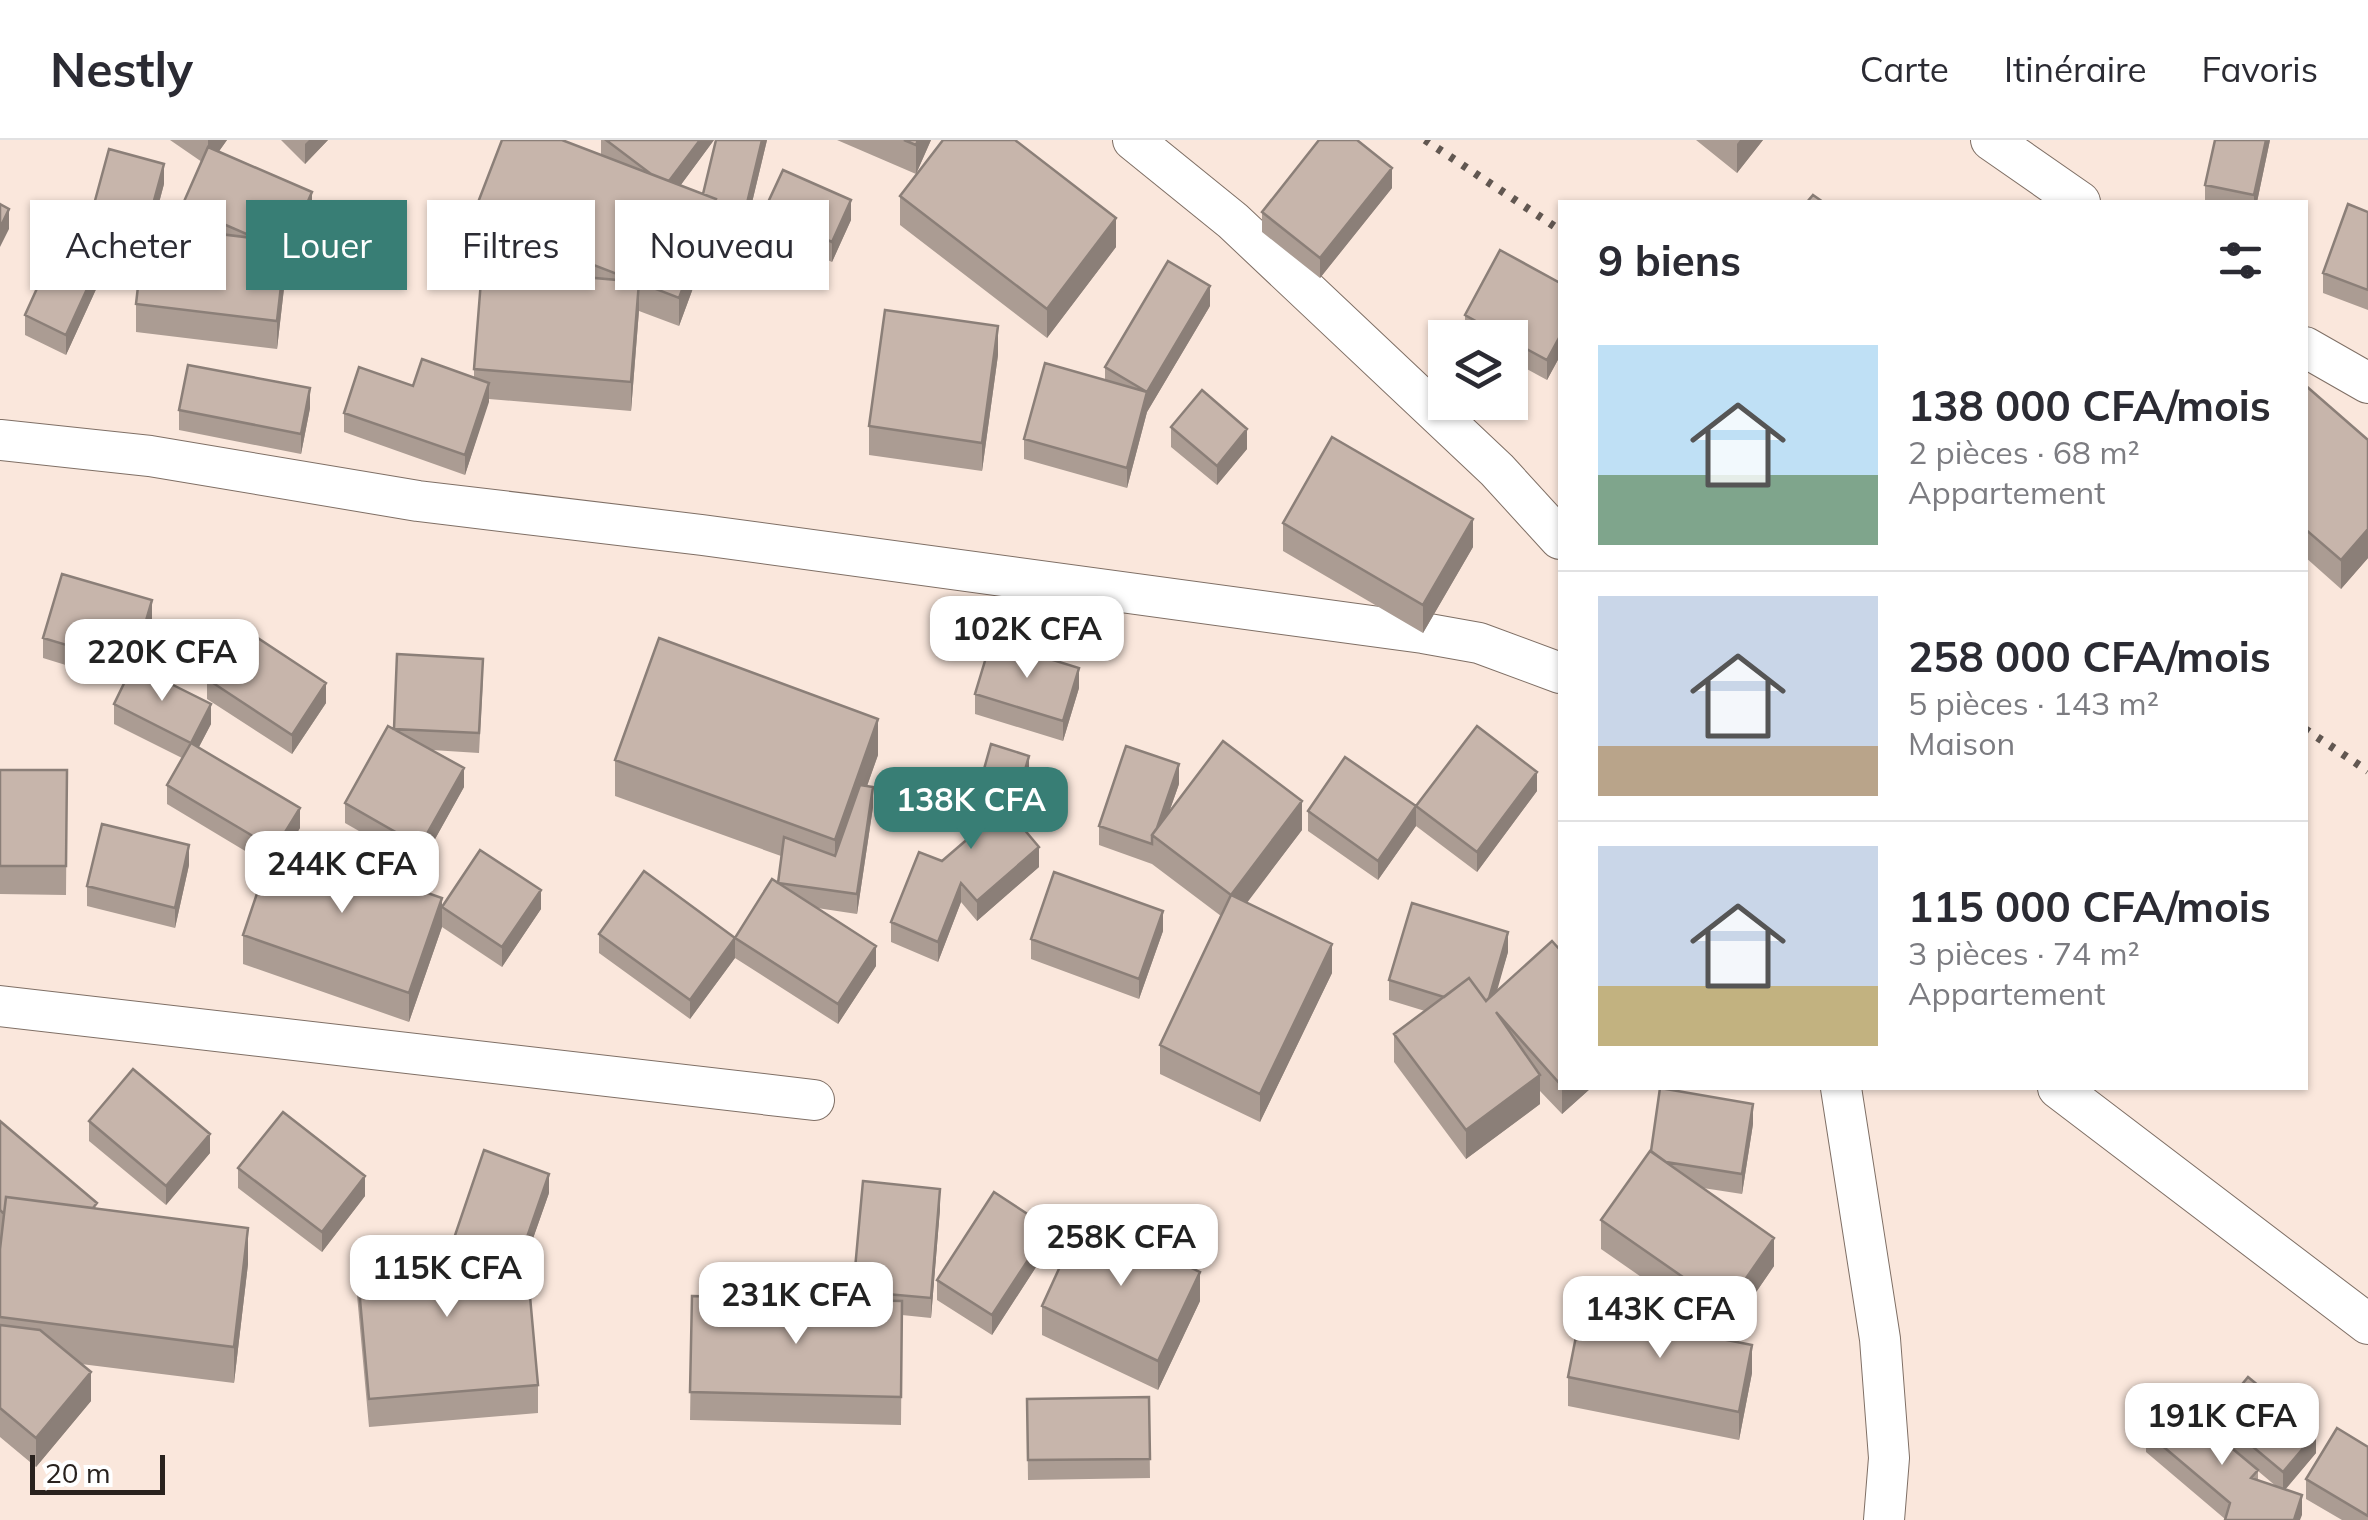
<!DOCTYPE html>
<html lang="fr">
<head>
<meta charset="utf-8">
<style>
  body { margin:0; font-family:Mulish,sans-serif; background:#f2f2f3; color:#2b2b33; height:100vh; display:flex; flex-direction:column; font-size:38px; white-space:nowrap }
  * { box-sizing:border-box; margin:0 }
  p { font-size:32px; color:#7c7c81 }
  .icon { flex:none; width:55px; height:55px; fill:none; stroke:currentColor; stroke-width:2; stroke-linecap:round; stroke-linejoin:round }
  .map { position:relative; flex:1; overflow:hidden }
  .sheet { position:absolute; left:1558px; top:60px; width:750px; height:890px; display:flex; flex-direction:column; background:#fff; border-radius:0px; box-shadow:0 2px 8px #0004 }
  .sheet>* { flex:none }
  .banner { position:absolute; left:30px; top:60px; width:950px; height:90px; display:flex; gap:20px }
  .controls { position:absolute; left:1428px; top:180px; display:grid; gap:20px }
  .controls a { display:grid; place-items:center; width:100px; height:100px; border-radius:0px; background:#fff; box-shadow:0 2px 8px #0004; font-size:50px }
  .scale { position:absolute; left:30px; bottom:25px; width:135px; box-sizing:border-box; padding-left:10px; border:5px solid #29221e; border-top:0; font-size:28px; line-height:35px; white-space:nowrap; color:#29221e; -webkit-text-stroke:8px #fff; paint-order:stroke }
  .price { position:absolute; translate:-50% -85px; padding:0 22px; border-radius:20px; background:#fff; color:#222; font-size:32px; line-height:65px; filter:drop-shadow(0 2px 5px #0008) }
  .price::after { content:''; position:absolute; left:50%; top:60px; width:30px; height:22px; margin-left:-15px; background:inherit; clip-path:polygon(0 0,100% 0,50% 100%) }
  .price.current { background:#387e75; color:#fff }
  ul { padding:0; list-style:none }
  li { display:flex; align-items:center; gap:30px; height:250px; padding:0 40px }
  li+li { border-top:2px solid #e1e1e2 }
  li span { display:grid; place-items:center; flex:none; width:280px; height:200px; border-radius:0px; color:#555 }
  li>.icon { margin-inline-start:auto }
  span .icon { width:120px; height:120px; fill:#fffc; stroke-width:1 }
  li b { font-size:42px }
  h2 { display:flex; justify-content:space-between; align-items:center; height:120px; padding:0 40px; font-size:42px }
  .chip { padding:0 35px; border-radius:0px; background:#fff; box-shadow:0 2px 8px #0004; font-size:35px; line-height:90px }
  .chip.current { background:#387e75; color:#fff }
  header { display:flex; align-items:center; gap:60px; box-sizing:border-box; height:140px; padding:0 50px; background:#fff; border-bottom:2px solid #e1e1e2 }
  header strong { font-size:48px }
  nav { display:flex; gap:55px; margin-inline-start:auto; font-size:35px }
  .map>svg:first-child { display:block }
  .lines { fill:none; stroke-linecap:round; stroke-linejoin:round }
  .street-casing { stroke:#7f6f65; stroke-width:42 }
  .street { stroke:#fff; stroke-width:40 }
  .rail { stroke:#615751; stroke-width:8; stroke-dasharray:5 10; stroke-linecap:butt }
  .wall { fill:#ab9c93; fill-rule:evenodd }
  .shaded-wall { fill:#8b7f78 }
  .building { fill:#c7b5ab; stroke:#8b7f78; stroke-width:2.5 }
</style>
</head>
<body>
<header>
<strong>Nestly</strong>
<nav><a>Carte</a><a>Itinéraire</a><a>Favoris</a></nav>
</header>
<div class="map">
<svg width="2368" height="1380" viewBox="0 0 2368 1380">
  <rect width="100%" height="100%" fill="#fae7dc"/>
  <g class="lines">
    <defs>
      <path id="street" d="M1133,0L1233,81L1497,330L1560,399
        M1991,0L2080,62
        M2305,207L2368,243
        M0,300L150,316L418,361L702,395L1423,493L1479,503L1560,533
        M0,866L814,960
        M1841,948L1880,1199L1889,1318L1884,1380
        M2058,948L2368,1184"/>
    </defs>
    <use href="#street" class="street-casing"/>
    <use href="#street" class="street"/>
    <path class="rail" d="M1425,0L1560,90
      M2305,589L2368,631"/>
  </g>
  <path class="wall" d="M170,0H227L219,11L312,72L286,131L277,209L136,192V164L142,113L114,105V110L66,215L25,195V175L90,79L164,44L153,86L195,91L182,86V66L202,22Z
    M281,0H328L305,24Z
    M601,0H714L680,46L703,54L716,0H767L738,121L706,113L679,186L639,171L631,271L489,259L465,335L344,292V273L413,246L474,237V229L542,133L472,107V78L601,15Z
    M837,0H931L916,34Z
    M1696,0H1763L1737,33Z
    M2270,0L2257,62H2205V45Z
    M1392,48L1320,138L1262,92V72Z
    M900,56L1116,107L1047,198L900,85Z
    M764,71L851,80L832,122L764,91Z
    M2368,72V170L2323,153V133Z
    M1560,143V216L1547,240L1510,220V198H1470L1465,194V175Z
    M1210,166L1147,272L1127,348L1024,319V299L1105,240V227Z
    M998,215L982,331L869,315V286Z
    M2305,245L2368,300V418L2341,449L2305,417Z
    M310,268L301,314L179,290V270Z
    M1171,287L1247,309L1217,345L1171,307Z
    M1283,383L1473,407L1423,493L1283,411Z
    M152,480L138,528L211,584L199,607L300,688L289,705L442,767L541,769L502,827L442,787L409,882L243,824V795L267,724L167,664V645L182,618L114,584V564L124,543L43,518V498Z
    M207,539L326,563L292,614L207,559Z
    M483,539L479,613L432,610L464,647L420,726L345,683V663L394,589Z
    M1079,548L1063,601L975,574V554Z
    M878,615L867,646L873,667L857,774L817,768L876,826L838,884L735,818L690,879L599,813V794L735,798L778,743L781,716L615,656V620Z
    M0,630H67L66,755L0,754Z
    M1029,635L1016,680L1039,727L977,781L961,762L938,822L891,802V782L942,721L982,687L974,685V665Z
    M1179,644L1169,672L1302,690L1246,763L1332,833L1260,982L1160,934V905L1221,776L1152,724L1099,705V686Z
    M1537,651L1477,732L1416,686L1378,740L1308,691V671L1416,666Z
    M189,725L175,788L87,766V746Z
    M1163,791L1139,859L1031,819V799Z
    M1560,810V948H1591L1562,974L1540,951V964L1466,1019L1394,922V894L1425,871L1389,860V840L1508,812L1496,851Z
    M0,981L97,1069L248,1124L234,1243L81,1224L91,1261L36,1327L0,1297Z
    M89,981L210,1013L166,1065L89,1001Z
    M1753,984L1742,1054L1703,1048L1774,1126L1726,1196L1601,1109V1080L1650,1011Z
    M238,1028L365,1056L322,1112L238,1048Z
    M549,1053L526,1118L538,1245V1273L369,1287L356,1144V1115L451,1107Z
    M940,1069L931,1178L902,1175L901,1285L690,1280L692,1156L853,1160V1151Z
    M1049,1107L992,1195L937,1160V1140Z
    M1200,1161L1158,1250L1042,1195V1166Z
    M1752,1233L1739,1300L1568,1266V1237Z
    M1149,1257L1150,1338L1028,1340L1027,1259Z
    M2216,1276L2316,1313L2285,1350L2302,1375L2225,1379L2146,1312V1292L2216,1294ZM2258,1331L2277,1347L2258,1341Z
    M2368,1307V1380H2342L2306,1359V1339Z"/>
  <path class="shaded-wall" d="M208,0H227L208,27Z
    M309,0H328L305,24V4Z
    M700,0H714L666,65V45Z
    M762,0H767L738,121V101Z
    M918,0H931L916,34V5Z
    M1740,0H1763L1737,33V4Z
    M2266,0H2270L2257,62H2254V55Z
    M164,24V44L145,114V94Z
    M1392,28V48L1320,138V118Z
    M312,52V72L286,131L277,209V181L286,102Z
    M716,59V88L706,94V113L679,186V158Z
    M851,60V80L832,122V102Z
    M9,69V89L0,107V88Z
    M1116,78V107L1047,198V169Z
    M114,90V110L66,215V195Z
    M639,142V170L631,271V242Z
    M1210,146V166L1147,272L1127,348V328L1147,252Z
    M998,186V215L982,331V303Z
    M1560,196V216L1547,240V220Z
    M489,243V262L465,335V315Z
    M310,248V268L301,314V294Z
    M1247,289V309L1217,345V326Z
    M1473,379V407L1423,493V465Z
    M2368,389V418L2341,449V420Z
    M152,460V480L133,545V525Z
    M1079,528V548L1063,601V581Z
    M326,543V563L292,614V595Z
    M211,564V584L191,622V603Z
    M878,579V615L835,736V700Z
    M1029,616V635L1012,695V675Z
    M1179,624V644L1159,701L1154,697Z
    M464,628V647L420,726V706Z
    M1537,632V651L1477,732V712Z
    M873,647V667L857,774V754Z
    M1302,661V690L1231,784V755Z
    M1416,666V686L1378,740V721Z
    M300,668V688L275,729V709Z
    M189,705V725L175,788V768Z
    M1039,707V727L977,781V761Z
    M961,743V762L938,822V802Z
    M541,750V769L502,827V807Z
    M442,758V787L409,882V853Z
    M1163,771V791L1139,859V839Z
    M1508,792V812L1486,890V870Z
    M735,798V818L690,879V860Z
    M1332,804V833L1260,982V954Z
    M876,806V826L838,884V864Z
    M1540,935V964L1466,1019V990Z
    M1562,948H1591L1562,974Z
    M1753,964V984L1742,1054V1034Z
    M210,994V1013L166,1065V1046Z
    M549,1034V1053L522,1130V1110Z
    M365,1036V1056L322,1112V1092Z
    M940,1049V1069L931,1178V1158Z
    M248,1088V1124L234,1243V1207Z
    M1049,1088V1107L992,1195V1175Z
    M1774,1098V1126L1726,1196V1167Z
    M1200,1132V1161L1158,1250V1221Z
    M1752,1205V1233L1739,1300V1272Z
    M91,1232V1261L36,1327V1298Z
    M2316,1293V1313L2283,1352V1332Z
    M2302,1355V1375L2300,1380H2294Z"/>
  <path class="building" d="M502,0H562L716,59L679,158L472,78Z
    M606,0H700L669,41L651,34Z
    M716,0H762L738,101L706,94L716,68V59L703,54Z
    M904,0H918L916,5Z
    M943,0H1015L1116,78L1047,169L900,56Z
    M1319,0H1357L1392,28L1320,118L1262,72Z
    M2215,0H2266L2254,55L2205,45Z
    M208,7L312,52L286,111V102L258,99L182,66Z
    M109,9L164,24L147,86L145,85L144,94L96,81L114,90L66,195L25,175L72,71L90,79Z
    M783,30L851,60L832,102L764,71Z
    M1813,55L1823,62H1807Z
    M0,64L9,69L0,88Z
    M2348,64L2368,72V150L2323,133Z
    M145,85L286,102L277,181L136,164Z
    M1500,110L1560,143V196L1547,220L1510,200V198H1506L1465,175Z
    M1168,121L1210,146L1147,252L1127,328L1024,299L1045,223L1147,252L1105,227Z
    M482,128L639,142L631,242L474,229Z
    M885,170L998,186L982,303L869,286Z
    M422,219L489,243L465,315L344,273L359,227L413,246Z
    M188,225L310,248L301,294L179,270Z
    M2305,245L2368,300V389L2341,420L2305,389Z
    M1202,250L1247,289L1217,326L1171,287Z
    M1332,297L1473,379L1423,465L1283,383Z
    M62,434L152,460L133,525L43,498Z
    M241,487L326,543L292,595L207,539Z
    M659,498L878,579L835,700L615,620Z
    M991,501L1079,528L1063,581L975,554Z
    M397,514L483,519L479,593L394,589Z
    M133,525L211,564L191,603L114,564Z
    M388,586L464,628L420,706L345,663Z
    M1477,586L1537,632L1477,712L1416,666Z
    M1223,601L1302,661L1231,755L1152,695Z
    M191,603L300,668L279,702L275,700L273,708L167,645Z
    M991,604L1029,616L1012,675L1039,707L977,761L961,743L938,802L891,782L919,712L942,721L999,672L974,665Z
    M1126,606L1179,624L1157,688L1152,695V704L1099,686Z
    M1345,617L1416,666L1378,721L1308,671Z
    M0,630H67L66,726H0Z
    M860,645L873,647L857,754L778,743L784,697L835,716Z
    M102,684L189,705L175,768L87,746Z
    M275,700L442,758L409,853L243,795Z
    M480,710L541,750L502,807L442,767Z
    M644,731L735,798L772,739L876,806L838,864L735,798L690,860L599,794Z
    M1054,732L1163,771L1139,839L1031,799Z
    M1231,755L1332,804L1260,954L1160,905Z
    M1412,763L1508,792L1489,858L1486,861L1469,838L1444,857L1389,840Z
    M1552,801L1560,810V944L1496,872L1540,935L1466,990L1394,894L1469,838L1486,861Z
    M133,929L210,994L166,1046L89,981Z
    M1660,948L1753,964L1742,1034L1666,1022L1651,1011Z
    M283,972L365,1036L322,1092L238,1028Z
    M0,981L97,1063L93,1068L6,1057L4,1074L0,1070Z
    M484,1010L549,1034L525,1103V1101L451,1107Z
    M1650,1011L1774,1098L1726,1167L1601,1080Z
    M863,1041L940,1049L931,1158L853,1151Z
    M994,1052L1049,1088L992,1175L937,1140Z
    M6,1057L248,1088L234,1207L0,1177V1109Z
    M1083,1076L1200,1132L1158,1221L1042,1166Z
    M525,1101L538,1245L369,1259L356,1115Z
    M692,1156L902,1161L901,1257L690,1252Z
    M1581,1171L1752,1205L1739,1272L1568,1237Z
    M0,1185L40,1190L91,1232L36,1298L0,1268Z
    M2248,1237L2316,1293L2283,1332L2216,1276Z
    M1149,1257L1150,1319L1028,1320L1027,1259Z
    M2173,1259L2258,1330L2251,1338L2302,1355L2294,1380H2225L2230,1363L2146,1292Z
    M2337,1288L2368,1307V1376L2306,1339Z"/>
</svg>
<div class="controls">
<a><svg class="icon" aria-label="layers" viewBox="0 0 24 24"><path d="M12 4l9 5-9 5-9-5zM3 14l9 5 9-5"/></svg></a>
</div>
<div class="scale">20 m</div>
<b class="price" style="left:1027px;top:541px">102K CFA</b>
<b class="price" style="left:162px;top:564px">220K CFA</b>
<b class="price current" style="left:971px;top:712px">138K CFA</b>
<b class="price" style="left:342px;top:776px">244K CFA</b>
<b class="price" style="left:1121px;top:1149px">258K CFA</b>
<b class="price" style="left:447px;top:1180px">115K CFA</b>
<b class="price" style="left:796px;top:1207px">231K CFA</b>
<b class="price" style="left:1660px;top:1221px">143K CFA</b>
<b class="price" style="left:2222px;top:1328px">191K CFA</b>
<div class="banner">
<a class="chip">Acheter</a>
<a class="chip current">Louer</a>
<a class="chip">Filtres</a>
<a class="chip">Nouveau</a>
</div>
<section class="sheet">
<h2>9 biens<svg class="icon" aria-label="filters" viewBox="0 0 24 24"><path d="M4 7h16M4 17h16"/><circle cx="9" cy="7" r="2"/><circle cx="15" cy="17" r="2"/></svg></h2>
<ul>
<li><span style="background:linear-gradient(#bfe0f5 65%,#7fa58c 0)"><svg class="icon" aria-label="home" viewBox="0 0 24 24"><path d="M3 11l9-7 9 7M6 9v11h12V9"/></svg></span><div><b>138 000 CFA/mois</b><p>2 pièces · 68 m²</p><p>Appartement</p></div></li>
<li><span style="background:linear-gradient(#c9d6e8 75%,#b9a48a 0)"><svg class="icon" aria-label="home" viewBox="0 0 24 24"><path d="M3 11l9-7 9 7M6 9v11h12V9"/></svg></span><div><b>258 000 CFA/mois</b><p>5 pièces · 143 m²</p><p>Maison</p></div></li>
<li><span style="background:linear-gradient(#c9d6e8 70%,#c2b280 0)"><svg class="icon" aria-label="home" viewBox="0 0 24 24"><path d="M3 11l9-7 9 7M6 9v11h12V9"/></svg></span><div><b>115 000 CFA/mois</b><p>3 pièces · 74 m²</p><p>Appartement</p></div></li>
</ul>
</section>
</div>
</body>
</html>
